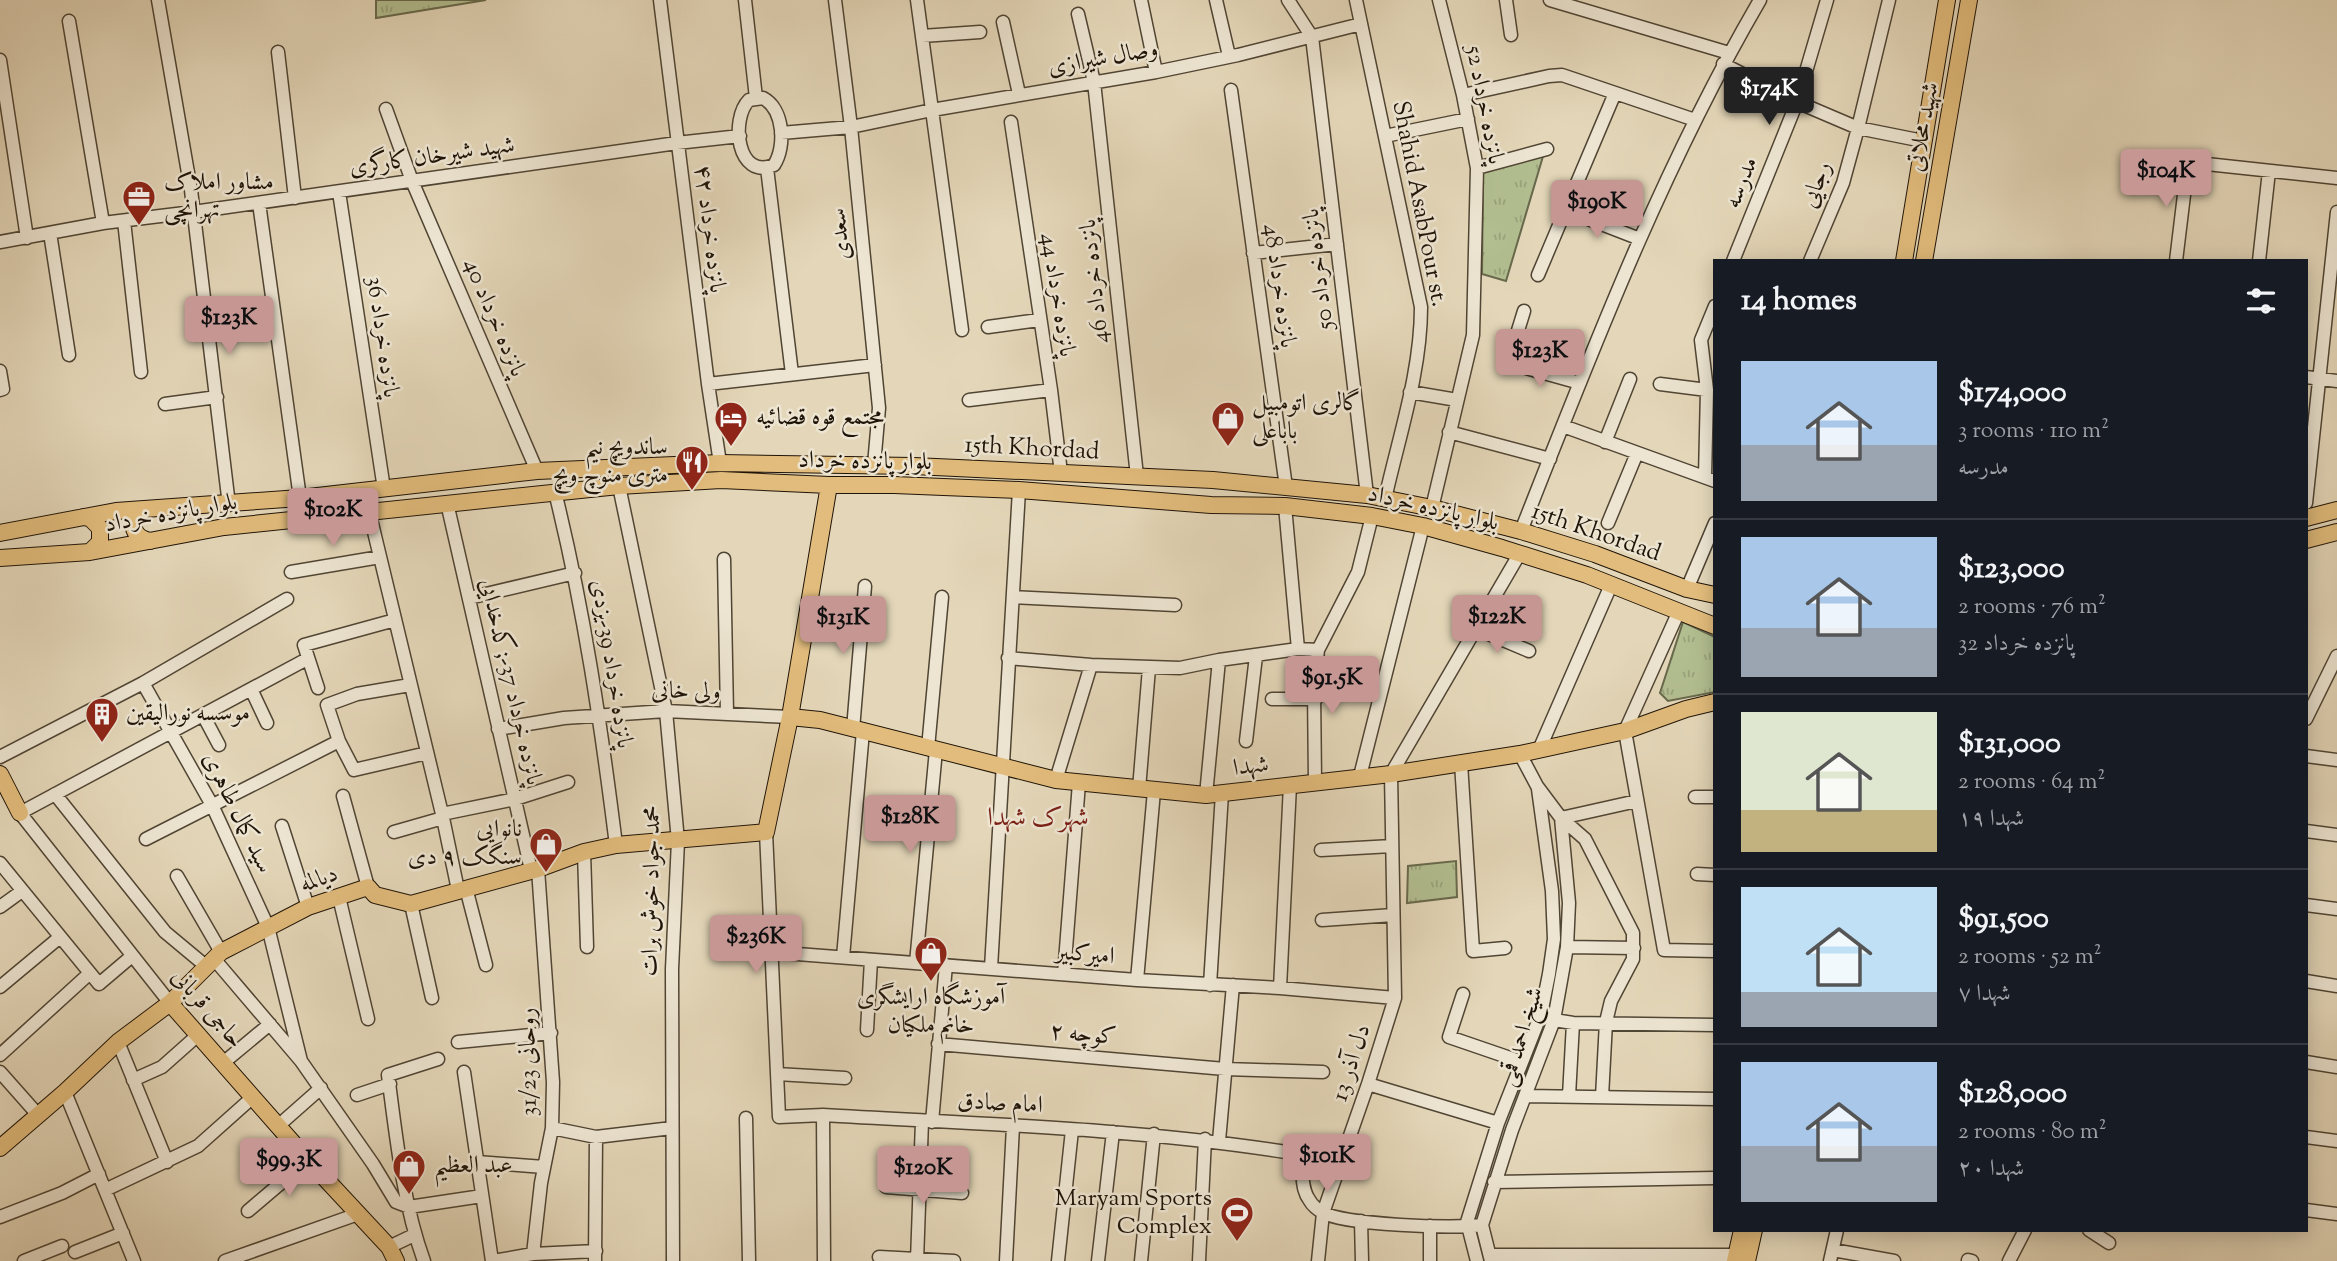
<!DOCTYPE html>
<html lang="en">
<head>
<meta charset="utf-8">
<style>
  body { margin:0; font-family:"Sorts Mill Goudy",Amiri,serif; background:#20242c; color:#f1f3f6; height:100vh; display:flex; flex-direction:column; font-size:26px; white-space:nowrap }
  * { box-sizing:border-box; margin:0 }
  p { font-size:23px; color:#9ea1a6 }
  .icon { flex:none; width:38px; height:38px; fill:none; stroke:currentColor; stroke-width:2; stroke-linecap:round; stroke-linejoin:round }
  .map { position:relative; flex:1; overflow:hidden }
  .panel { position:absolute; left:1713px; top:259px; width:595px; height:973px; display:flex; flex-direction:column; background:#171b24; border-radius:0px; box-shadow:0 4px 18px #0003 }
  .panel>* { flex:none }
  .price { position:absolute; translate:-50% -60px; padding:0 16px; border-radius:7px; background:#c59692; color:#111; font-size:23px; line-height:46px; filter:drop-shadow(0 2px 4px #0008) }
  .price::after { content:''; position:absolute; left:50%; top:42px; width:21px; height:16px; margin-left:-10px; background:inherit; clip-path:polygon(0 0,100% 0,50% 100%) }
  .price.current { background:#222; color:#fff }
  ul { padding:0; list-style:none }
  li { display:flex; align-items:center; gap:21px; height:175px; padding:0 28px }
  li+li { border-top:2px solid #363941 }
  li span { display:grid; place-items:center; flex:none; width:196px; height:140px; border-radius:0px; color:#555 }
  li>.icon { margin-inline-start:auto }
  span .icon { width:84px; height:84px; fill:#fffc; stroke-width:1 }
  li b { font-size:30px }
  h2 { display:flex; justify-content:space-between; align-items:center; height:84px; padding:0 28px; font-size:30px }
  .map>svg:first-child { display:block }
  .park { fill:url(#park-tufts); stroke:#68694c; stroke-width:2 }
  .lines { fill:none; stroke-linecap:round; stroke-linejoin:round }
  .minor-casing { stroke:#504534; stroke-width:15 }
  .major-casing { stroke:#1f1408; stroke-width:18 }
  .minor { stroke:#ede5d2; stroke-width:12 }
  .major { stroke:#e2bc7c; stroke-width:16 }
  .labels { text-anchor:middle; dominant-baseline:central; stroke-width:5; stroke-linejoin:round; paint-order:stroke }
  .street-label { font-size:24px; fill:#1f1408; stroke:#ede5d2 }
  .poi-label { font-size:24px; fill:#1f1408; stroke:#ede5d2; text-anchor:start }
  .neighbourhood-label { font-size:26px; fill:#7a1f14; stroke:#ede5d2 }
</style>
</head>
<body>
<div class="map">
<svg width="2337" height="1261" viewBox="0 0 2337 1261">
  <defs>
    <pattern id="park-tufts" width="24" height="20" patternUnits="userSpaceOnUse" patternTransform="scale(1.75)"><rect width="24" height="20" fill="#b2be90"/><path d="M3 7l-1-3M5 7V3M7 7l1-3M15 17l-1-3M17 17v-4M19 17l1-3" fill="none" stroke="#99a27b"/></pattern>
  </defs>
  <rect width="100%" height="100%" fill="#e4d7b9"/>
  <filter id="stains"><feTurbulence type="fractalNoise" baseFrequency=".00286" numOctaves="4"/><feColorMatrix values="0 0 0 0 .2 0 0 0 0 .09 0 0 0 0 .02 0 0 0 .5 -.17"/></filter>
  <radialGradient id="worn" r=".72"><stop offset=".6" stop-color="#630" stop-opacity="0"/><stop offset="1" stop-color="#630" stop-opacity=".3"/></radialGradient>
  <path class="park" d="M376,0H486L376,18Z
    M1544,153L1506,281L1482,274L1483,171Z
    M1683,622L1715,637V692L1668,701L1660,693Z
    M1456,861L1457,897L1407,903L1408,866Z"/>
  <g class="lines">
    <defs>
      <path id="minor" d="M158,0L191,190L229,505
        M660,0L708,384L720,463
        M745,0L756,98
        M835,0L851,127L879,408L874,465
        M917,0L962,330
        M1141,0L1156,72
        M1216,0L1229,56
        M1288,0L1312,37L1367,495
        M1356,0L1421,307C1421,372 1399,436 1385,499
        M1506,0L1511,35
        M1550,0L1729,53
        M1078,14L1094,82L1137,476
        M69,21L103,223
        M1003,22L1019,94
        M922,36L980,32
        M278,52L295,198
        M0,60L27,238
        M1723,64L1797,102L1858,128L1923,141
        M1231,90L1286,487
        M1463,95L1549,76L1562,75L1695,120
        M763,98C784,109 786,147 774,165C737,181 730,119 749,100Z
        M386,109L412,181L537,471
        M1011,122L1051,390L1061,473
        M781,133L851,127L932,110L1156,72L1238,55L1361,24
        M1385,136L1468,119
        M767,168L792,374
        M1477,168L1547,149
        M339,192L384,489
        M259,203L300,498
        M1565,210L1640,239
        M124,221L141,372
        M50,233L69,355
        M0,242L103,223L193,212L677,143L740,136
        M1253,253L1337,244
        M1733,261L1797,102L1827,0
        M1810,261L1843,183L1858,128L1889,0
        M2176,261L2188,162L2337,178
        M2259,261L2269,171
        M1538,275L1615,93
        M1524,311L1508,363L1580,383
        M988,327L1039,320
        M0,371L3,389L0,390
        M2306,377L2337,381
        M708,384L875,365
        M1660,384L1707,390
        M1410,392L1457,400
        M969,400L1051,390
        M165,404L217,397
        M1563,426L1715,481
        M1449,432L1550,459
        M1605,442L1630,379
        M1705,477L1707,390L1701,340L1715,306
        M619,486L666,711L678,841L672,969L673,1261
        M555,492C584,609 601,725 616,845
        M447,503L531,870
        M2306,503L2337,212
        M1285,506L1298,649
        M1432,508L1473,335L1477,168L1463,95L1439,0
        M369,511L443,818L458,890
        M1608,523L1637,453
        M1521,531C1592,351 1662,168 1760,0
        M724,559L727,714
        M291,572L380,557
        M1687,589L1715,523
        M1013,597L1175,605
        M469,598L575,573
        M1679,611L1625,731L1664,950L1715,951
        M1477,629L1529,651
        M1008,658L1091,665L1180,668L1219,660L1298,649L1318,650
        M143,683L212,805L268,927L301,1061
        M410,685L357,694L327,705L339,741L354,770L427,753
        M318,688L304,645L395,620
        M251,689L267,723
        M1272,699H1316
        M203,715L219,745
        M2306,719L2337,656
        M498,729L564,718L666,711L790,717
        M853,729L865,586
        M1246,741L1256,656
        M928,748L942,597
        M1539,750L1611,585
        M2306,756L2337,760
        M0,757L143,683L287,599
        M1461,763L1473,951L1505,948
        M1360,776L1423,526
        M1056,780L1091,665
        M1315,782L1314,689L1318,650L1358,572L1372,516
        M1139,789L1149,668
        M55,794L165,932L207,967
        M1206,795L1219,660
        M343,796L368,887
        M1695,797H1715
        M442,814L515,799L568,782
        M1561,818L1585,839L1633,933V959L1611,1001L1606,1022L1602,1097
        M1561,818L1637,801
        M282,826L308,907
        M2306,831L2337,835
        M394,832L443,818
        M766,832L779,1117L823,1115C978,1124 1133,1128 1286,1152C1311,1162 1296,1183 1310,1201C1312,1205 1318,1210 1322,1212C1343,1225 1456,1229 1482,1225
        M146,839L339,741
        M1321,850L1392,846
        M584,852L587,947
        M0,863L99,984L132,956
        M1697,874L1715,875
        M177,876L221,952
        M466,888L486,965
        M339,897L368,1019
        M411,904L432,998
        M2306,905L2337,909
        M0,907L22,891
        M1322,920L1393,915
        M1567,947L1634,948
        M771,952L1137,980L1280,988L1395,998
        M843,957L863,731
        M215,960L301,1061L373,1164L396,1202L409,1207L482,1196
        M916,963L936,750
        M991,968L1019,490
        M1064,974L1079,783
        M1137,980L1154,791
        M2306,981L2337,986
        M1210,985L1222,793
        M0,987L60,937
        M1280,988L1290,785
        M1463,994L1449,1037L1522,1062
        M170,1003L20,813L307,659
        M1554,1020L1573,1023L1715,1025
        M867,1030L871,960
        M118,1042L167,1162
        M458,1042L551,1033
        M938,1044L1225,1069L1323,1072
        M0,1055L90,973
        M2306,1062L2337,1067
        M223,1063L270,1024
        M0,1072L39,1116
        M464,1072L492,1261
        M777,1074L845,1078
        M133,1080L162,1067L198,1035
        M1368,1084L1498,1123
        M65,1092L134,1261
        M357,1095L390,1084
        M1526,1096L1715,1099
        M1569,1096L1573,1023
        M823,1115L824,1261
        M746,1118L749,1261
        M932,1122L946,965
        M278,1126L321,1088
        M552,1128L596,1137L672,1128
        M2306,1137L2337,1141
        M1219,1141L1233,985
        M477,1162L544,1167
        M1494,1182L1715,1178
        M886,1187L962,1193
        M105,1190L198,1146L253,1097
        M2306,1210L2337,1214
        M248,1211L308,1160
        M0,1217L62,1193L99,1174
        M1361,1221L1362,1261
        M1430,1226V1261
        M2089,1230L2109,1243
        M389,1247L414,1235
        M1833,1250L1894,1261
        M75,1252L123,1233
        M533,1254L541,1183L552,1128L553,1082L538,869
        M1490,1255H1736
        M879,1257L954,1261
        M1968,1260L1972,1261
        M24,1261L62,1246
        M225,1261L358,1214
        M424,1261C403,1204 396,1136 388,1075L438,1059
        M493,1261L533,1254L596,1251
        M595,1261L596,1137
        M917,1261L922,1121
        M1006,1261L1013,1126
        M1058,1261L1072,1130
        M1098,1261L1113,1132
        M1141,1261L1154,1134
        M1199,1261L1205,1139
        M1318,1261L1323,1213L1368,1084L1395,998L1391,774L1520,553
        M1477,1261L1467,1222L1498,1123L1541,1014L1549,974L1554,939L1552,891L1538,789
        M1491,1261L1482,1225L1512,1130L1554,1020L1567,947L1569,903L1561,818L1537,786L1520,754
        M1830,1261L1837,1230
        M2009,1261L2025,1230"/>
      <path id="major" d="M1904,261L1947,0
        M1924,261L1969,0
        M146,509C128,518 130,537 150,541
        M83,517L90,518L100,528V542L90,552
        M2306,518L2337,510
        M0,533L116,511L300,498L537,471L720,463L914,466L1213,480L1367,495L1432,508L1521,531L1595,554L1687,589L1715,595
        M2306,540L2337,532
        M0,558L90,552L224,527L619,486L721,480L829,485H894L1019,490L1211,505L1285,506L1372,516L1423,526L1502,548L1587,575L1715,626
        M790,717L820,720L1056,780L1206,795L1391,774L1520,754L1625,731L1686,709L1715,702
        M0,774L20,813
        M170,1003L308,1160L389,1247L396,1261
        M0,1148L65,1092L118,1042L170,1003L221,952L308,907L368,887L375,895L411,904L538,869L584,852L616,845L766,832L790,717L829,485
        M1735,1261L1742,1230
        M1747,1261L1754,1230"/>
    </defs>
    <use href="#minor" class="minor-casing"/>
    <use href="#major" class="major-casing"/>
    <use href="#minor" class="minor"/>
    <use href="#major" class="major"/>
  </g>
  <defs>
    <symbol id="office-pin" viewBox="-11 -11 22 30"><path d="M0 17L-7.5 6A9.5 9.5 0 1 1 7.5 6Z" fill="#8f2418" stroke="#ede5d2"/><path d="M-6-3h4V-5.5h4V-3h4V5H-6ZM-1-4.5V-3h2v-1.5ZM-6 0V1H6V0Z" fill="#fff"/></symbol>
    <symbol id="hotel-pin" viewBox="-11 -11 22 30"><path d="M0 17L-7.5 6A9.5 9.5 0 1 1 7.5 6Z" fill="#8f2418" stroke="#ede5d2"/><path d="M-6-4.5h1.5V1H6V5H4.5V3h-9V5H-6ZM-4 0a1.8 1.8 0 1 1 3.6 0ZM.5 0V-2.5h3Q6-2.5 6 0Z" fill="#fff"/></symbol>
    <symbol id="shop-pin" viewBox="-11 -11 22 30"><path d="M0 17L-7.5 6A9.5 9.5 0 1 1 7.5 6Z" fill="#8f2418" stroke="#ede5d2"/><path d="M-5-2.5h2.3a2.7 3.5 0 0 1 5.4 0H5L5.5 6h-11ZM-1.5-2.5h3a1.5 2.3 0 0 0-3 0Z" fill="#fff"/></symbol>
    <symbol id="restaurant-pin" viewBox="-11 -11 22 30"><path d="M0 17L-7.5 6A9.5 9.5 0 1 1 7.5 6Z" fill="#8f2418" stroke="#ede5d2"/><path d="M-5-6h1v4h1v-4h1v4h1v-4h1v5L-1.5 .5V6h-2V.5L-5-1ZM5-6V6H3V1.5H1.5Q1.5-4 5-6Z" fill="#fff"/></symbol>
    <symbol id="building-pin" viewBox="-11 -11 22 30"><path d="M0 17L-7.5 6A9.5 9.5 0 1 1 7.5 6Z" fill="#8f2418" stroke="#ede5d2"/><path d="M-4-6H4V6H1V3H-1V6H-4ZM-2.5-4.3h1.7v1.8h-1.7ZM.8-4.3h1.7v1.8H.8ZM-2.5-1h1.7V.8h-1.7ZM.8-1h1.7V.8H.8Z" fill="#fff"/></symbol>
    <symbol id="stadium-pin" viewBox="-11 -11 22 30"><path d="M0 17L-7.5 6A9.5 9.5 0 1 1 7.5 6Z" fill="#8f2418" stroke="#ede5d2"/><path d="M0-5a6.5 5 0 1 0 0 10a6.5 5 0 1 0 0-10ZM-3.5-1.8h7v3.6h-7Z" fill="#fff"/></symbol>
  </defs>
  <g fill-rule="evenodd">
    <use href="#office-pin" x="120" y="178" width="38" height="52"/>
    <use href="#hotel-pin" x="712" y="399" width="38" height="52"/>
    <use href="#shop-pin" x="1209" y="399" width="38" height="52"/>
    <use href="#restaurant-pin" x="673" y="443" width="38" height="52"/>
    <use href="#building-pin" x="83" y="695" width="38" height="52"/>
    <use href="#shop-pin" x="527" y="825" width="38" height="52"/>
    <use href="#shop-pin" x="912" y="934" width="38" height="52"/>
    <use href="#shop-pin" x="390" y="1147" width="38" height="52"/>
    <use href="#stadium-pin" x="1218" y="1194" width="38" height="52"/>
  </g>
  <g class="labels">
    <g class="street-label">
      <text transform="translate(1103 59) rotate(-10)">وصال شیرازی</text>
      <text transform="translate(1484 105) rotate(79)">پانزده خرداد 52</text>
      <text transform="translate(1924 127) rotate(-80)">شهید محلاتی</text>
      <text transform="translate(432 157) rotate(-8)">شهید شیرخان کارگری</text>
      <text transform="translate(1742 183) rotate(-68)">مدرسه</text>
      <text transform="translate(1817 185) rotate(-70)">رجایی</text>
      <text transform="translate(1419 204) rotate(79)">Shahid AsabPour st.</text>
      <text transform="translate(709 229) rotate(83)">پانزده خرداد ۴۲</text>
      <text transform="translate(841 234) rotate(-96)">سعدی</text>
      <text transform="translate(1319 269) rotate(-97)">پانزده خرداد 50</text>
      <text transform="translate(1095 281) rotate(-96)">پانزده خرداد 46</text>
      <text transform="translate(1279 286) rotate(82)">پانزده خرداد 48</text>
      <text transform="translate(1057 295) rotate(81)">پانزده خرداد 44</text>
      <text transform="translate(494 318) rotate(67)">پانزده خرداد 40</text>
      <text transform="translate(382 337) rotate(82)">پانزده خرداد 36</text>
      <text transform="translate(1032 449) rotate(3)">15th Khordad</text>
      <text transform="translate(865 462) rotate(1)">بلوار پانزده خرداد</text>
      <text transform="translate(1433 509) rotate(13)">بلوار پانزده خرداد</text>
      <text transform="translate(171 514) rotate(-10)">بلوار پانزده خرداد</text>
      <text transform="translate(1596 533) rotate(19)">15th Khordad</text>
      <text transform="translate(611 664) rotate(81)">پانزده خرداد 39-یزدی</text>
      <text transform="translate(510 682) rotate(77)">پانزده خرداد 37-;کدخدایی</text>
      <text transform="translate(686 692) rotate(1)">ولی خانی</text>
      <text transform="translate(1251 767) rotate(-7)">شهدا</text>
      <text transform="translate(237 813) rotate(64)">سید کمال طاهری</text>
      <text transform="translate(319 880) rotate(-20)">دیالمه</text>
      <text transform="translate(652 891) rotate(-89)">محمد جواد خوش برات</text>
      <text transform="translate(1085 955) rotate(5)">امیرکبیر</text>
      <text transform="translate(207 1009) rotate(49)">حاجی قربانی</text>
      <text transform="translate(1083 1035) rotate(5)">کوچه ۲</text>
      <text transform="translate(1522 1037) rotate(-73)">شیخ احمد قمی</text>
      <text transform="translate(529 1062) rotate(-91)">روحانی 31/23</text>
      <text transform="translate(1352 1063) rotate(-72)">دل آذر 13</text>
      <text transform="translate(1000 1104) rotate(3)">امام صادق</text>
    </g>
    <g class="poi-label">
      <text x="164" y="183">مشاور املاک<tspan x="164" dy="28">تهرانچی</tspan></text>
      <text x="1252" y="404">گالری اتومبیل<tspan x="1252" dy="28">باباعلی</tspan></text>
      <text x="756" y="418">مجتمع قوه قضائیه</text>
      <text x="668" y="448" text-anchor="end">ساندویچ نیم<tspan x="668" dy="28">متری منوچ ویچ</tspan></text>
      <text x="126" y="714">موسسه نورالیقین</text>
      <text x="522" y="830" text-anchor="end">نانوایی<tspan x="522" dy="28">سنگک ۹ دی</tspan></text>
      <text x="931" y="998" text-anchor="middle">آموزشگاه ارایشگری<tspan x="931" dy="28">خانم ملکیان</tspan></text>
      <text x="434" y="1166">عبد العظيم</text>
      <text x="1212" y="1199" text-anchor="end">Maryam Sports<tspan x="1212" dy="28">Complex</tspan></text>
    </g>
    <g class="neighbourhood-label">
      <text x="1038" y="818">شهرک شهدا</text>
    </g>
  </g>
  <rect width="100%" height="100%" filter="url(#stains)"/>
  <rect width="100%" height="100%" fill="url(#worn)"/>
</svg>
<b class="price current" style="left:1769px;top:127px">$174K</b>
<b class="price" style="left:2166px;top:209px">$104K</b>
<b class="price" style="left:1597px;top:240px">$190K</b>
<b class="price" style="left:229px;top:356px">$123K</b>
<b class="price" style="left:1540px;top:389px">$123K</b>
<b class="price" style="left:333px;top:548px">$102K</b>
<b class="price" style="left:1497px;top:655px">$122K</b>
<b class="price" style="left:843px;top:656px">$131K</b>
<b class="price" style="left:1332px;top:716px">$91.5K</b>
<b class="price" style="left:910px;top:855px">$128K</b>
<b class="price" style="left:756px;top:975px">$236K</b>
<b class="price" style="left:1327px;top:1194px">$101K</b>
<b class="price" style="left:289px;top:1198px">$99.3K</b>
<b class="price" style="left:923px;top:1206px">$120K</b>
<section class="panel">
<h2>14 homes<svg class="icon" aria-label="filters" viewBox="0 0 24 24"><path d="M4 7h16M4 17h16"/><circle cx="9" cy="7" r="2"/><circle cx="15" cy="17" r="2"/></svg></h2>
<ul>
<li><span style="background:linear-gradient(#a9c7e8 60%,#9aa5b1 0)"><svg class="icon" aria-label="home" viewBox="0 0 24 24"><path d="M3 11l9-7 9 7M6 9v11h12V9"/></svg></span><div><b>$174,000</b><p>3 rooms · 110 m²</p><p>مدرسه</p></div></li>
<li><span style="background:linear-gradient(#a9c7e8 65%,#9aa5b1 0)"><svg class="icon" aria-label="home" viewBox="0 0 24 24"><path d="M3 11l9-7 9 7M6 9v11h12V9"/></svg></span><div><b>$123,000</b><p>2 rooms · 76 m²</p><p>پانزده خرداد 32</p></div></li>
<li><span style="background:linear-gradient(#dfe7d0 70%,#c2b280 0)"><svg class="icon" aria-label="home" viewBox="0 0 24 24"><path d="M3 11l9-7 9 7M6 9v11h12V9"/></svg></span><div><b>$131,000</b><p>2 rooms · 64 m²</p><p>شهدا ۱۹</p></div></li>
<li><span style="background:linear-gradient(#bfe0f5 75%,#9aa5b1 0)"><svg class="icon" aria-label="home" viewBox="0 0 24 24"><path d="M3 11l9-7 9 7M6 9v11h12V9"/></svg></span><div><b>$91,500</b><p>2 rooms · 52 m²</p><p>شهدا ۷</p></div></li>
<li><span style="background:linear-gradient(#a9c7e8 60%,#9aa5b1 0)"><svg class="icon" aria-label="home" viewBox="0 0 24 24"><path d="M3 11l9-7 9 7M6 9v11h12V9"/></svg></span><div><b>$128,000</b><p>2 rooms · 80 m²</p><p>شهدا ۲۰</p></div></li>
</ul>
</section>
</div>
</body>
</html>
